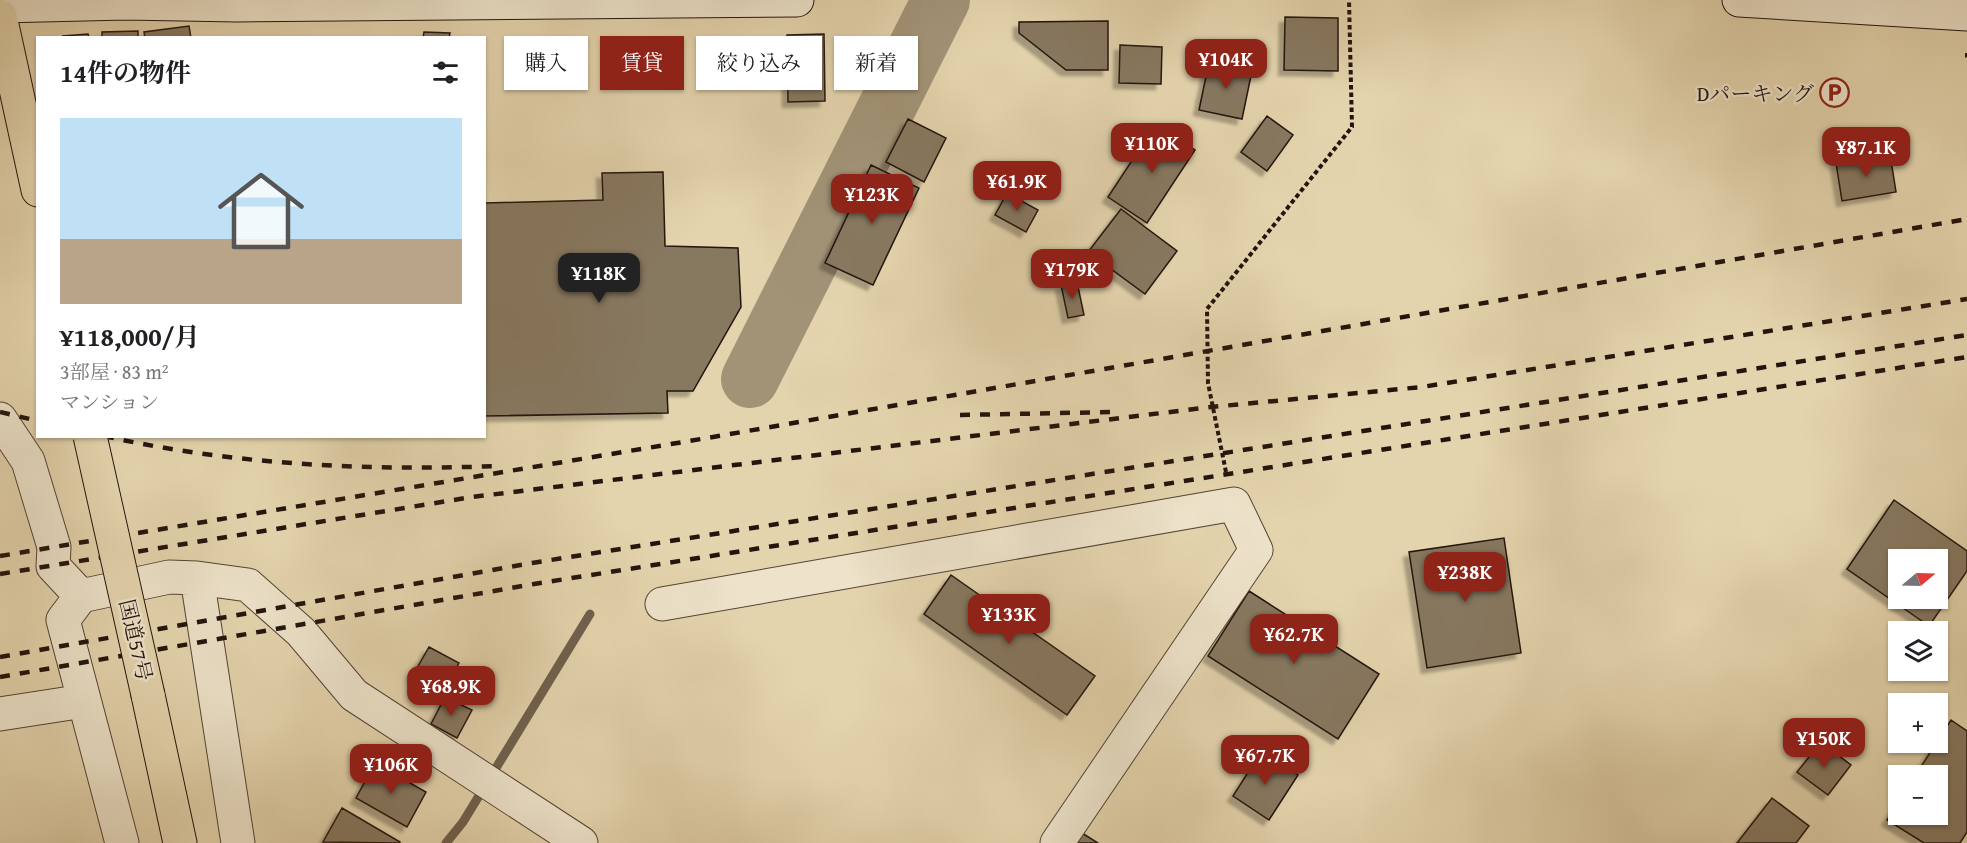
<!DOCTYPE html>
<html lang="ja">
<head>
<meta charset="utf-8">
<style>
  body { margin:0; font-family:"Gentium Book Plus","Noto Serif JP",serif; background:#f2f2f2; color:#202124; height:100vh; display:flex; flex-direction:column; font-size:22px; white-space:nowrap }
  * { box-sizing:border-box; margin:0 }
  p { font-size:20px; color:#757577 }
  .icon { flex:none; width:33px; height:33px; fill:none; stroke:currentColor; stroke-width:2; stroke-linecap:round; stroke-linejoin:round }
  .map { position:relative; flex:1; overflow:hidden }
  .details { position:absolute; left:36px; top:36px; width:450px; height:402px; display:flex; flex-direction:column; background:#fff; border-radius:0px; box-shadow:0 2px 4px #0004 }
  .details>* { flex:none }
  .top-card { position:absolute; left:504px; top:36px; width:570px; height:54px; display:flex; gap:12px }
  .needle { width:39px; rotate:71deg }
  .tools { position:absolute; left:1888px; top:549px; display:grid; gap:12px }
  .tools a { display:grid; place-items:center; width:60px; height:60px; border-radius:0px; background:#fff; box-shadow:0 2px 4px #0004; font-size:30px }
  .price { position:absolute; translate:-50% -51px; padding:0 14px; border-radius:12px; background:#8f2418; color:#fff; font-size:20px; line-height:39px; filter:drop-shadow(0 2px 3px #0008) }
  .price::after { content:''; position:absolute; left:50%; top:36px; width:18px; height:14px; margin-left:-9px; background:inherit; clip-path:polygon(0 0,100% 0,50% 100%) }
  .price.active { background:#222; color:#fff }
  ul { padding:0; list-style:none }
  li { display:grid; align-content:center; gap:12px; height:318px; padding:0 24px }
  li+li { border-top:2px solid #e0e0e0 }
  li span { display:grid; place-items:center; height:186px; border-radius:0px; color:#555 }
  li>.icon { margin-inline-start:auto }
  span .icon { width:108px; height:108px; fill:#fffc; stroke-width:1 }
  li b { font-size:26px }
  h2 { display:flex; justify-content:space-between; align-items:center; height:72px; padding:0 24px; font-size:26px }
  .chip { padding:0 21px; border-radius:0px; background:#fff; box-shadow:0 2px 4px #0004; font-size:21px; line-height:54px }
  .chip.active { background:#8f2418; color:#fff }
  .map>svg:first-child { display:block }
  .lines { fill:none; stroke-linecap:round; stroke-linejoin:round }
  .stream { stroke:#6f604d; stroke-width:9 }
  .river { stroke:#a29377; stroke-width:58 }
  .building { fill:#877860; stroke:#23140d; stroke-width:1.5; fill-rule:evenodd; filter:url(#shadow) }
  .street-casing { stroke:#534435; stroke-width:35 }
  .secondary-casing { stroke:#23140d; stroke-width:35 }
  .highway-casing { stroke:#23140d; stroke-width:35 }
  .path { stroke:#23140d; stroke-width:4; stroke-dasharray:4.5 3; stroke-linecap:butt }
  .street { stroke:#ede3ca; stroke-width:33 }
  .secondary { stroke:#ede3ca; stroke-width:33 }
  .highway { stroke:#e4d4ad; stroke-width:33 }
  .rail { stroke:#23140d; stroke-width:4.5; stroke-dasharray:10 10; stroke-linecap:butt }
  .highway-bridge-casing { stroke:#23140d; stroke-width:35; stroke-linecap:butt }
  .highway-bridge { stroke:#e4d4ad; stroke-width:33 }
  .labels { text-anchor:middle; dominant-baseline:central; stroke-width:5; stroke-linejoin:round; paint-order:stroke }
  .poi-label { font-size:21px; fill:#23140d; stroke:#ede3ca; text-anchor:end }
  .street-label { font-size:21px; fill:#23140d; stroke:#ede3ca }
</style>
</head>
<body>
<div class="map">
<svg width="1967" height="843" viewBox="0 0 1967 843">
  <defs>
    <filter id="shadow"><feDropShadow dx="-5.5" dy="5.5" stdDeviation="1.5" flood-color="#0004"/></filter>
  </defs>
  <rect width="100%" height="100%" fill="#e4d4ad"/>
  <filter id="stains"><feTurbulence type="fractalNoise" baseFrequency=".00333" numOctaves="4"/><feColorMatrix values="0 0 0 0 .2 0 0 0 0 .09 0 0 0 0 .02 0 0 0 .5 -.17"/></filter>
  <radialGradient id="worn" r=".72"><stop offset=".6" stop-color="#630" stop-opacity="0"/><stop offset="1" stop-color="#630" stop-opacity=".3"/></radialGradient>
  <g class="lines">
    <path class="stream" d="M446,843L463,822L590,614"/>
    <path class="river" d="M750,379L941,0"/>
  </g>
  <path class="building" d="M1285,17L1338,18V71L1284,70Z
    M1108,21V70H1066L1019,33V22Z
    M189,26L191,38H145L144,32Z
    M138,31V38H102V32Z
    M424,32L450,33L449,38H423Z
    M88,34L89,38H64L63,36Z
    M824,34L825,101L788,102L787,35Z
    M1120,45L1162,47L1161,84L1119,83Z
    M1209,62L1252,71L1242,119L1199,110Z
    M1267,116L1293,135L1267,171L1241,152Z
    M908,119L946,138L924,182L886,162Z
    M1156,124L1195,150L1147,223L1108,197Z
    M1890,154L1896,192L1842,201L1836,163Z
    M871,165L919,188L873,285L825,263Z
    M663,172L665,246L738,248L741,307L693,391H667L668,413L484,416V203L603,200L602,173Z
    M1007,193L1038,210L1026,232L995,215Z
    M1121,209L1177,251L1145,294L1088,252Z
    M1077,282L1084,315L1068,318L1061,285Z
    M1894,500L1967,551V571L1929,626L1847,569ZM1899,560H1938V598H1899Z
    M1504,538L1521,653L1427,668L1409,552Z
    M951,575L1095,676L1067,715L924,614Z
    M1249,591L1379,674L1338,739L1208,656Z
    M429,647L459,663L443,692L413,675Z
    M445,697L472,710L457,738L431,724Z
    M1951,720L1967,731V832L1960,843H1924L1887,820L1899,801V814H1938V776H1915Z
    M1821,742L1851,765L1828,795L1797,772Z
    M1261,752L1298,775L1269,820L1233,796Z
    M375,763L426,792L407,827L356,798Z
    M1772,798L1809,826L1796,843H1737Z
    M342,808L400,842L399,843L323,842Z
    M1074,828L1098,843H1065Z"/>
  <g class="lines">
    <defs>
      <path id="street" d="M0,419L28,461L54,547L53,566L81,596L169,577L197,578L248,585L301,632L354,695L581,843
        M197,578L238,843
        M81,596L63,620L122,843
        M662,604L1234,504L1256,550L1057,843
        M0,714L84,701"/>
      <path id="secondary" d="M1739,0L1967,14
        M0,6L126,3L237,5L797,0"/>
      <path id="highway" d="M0,16L38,190
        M148,695L180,843"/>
    </defs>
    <use href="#street" class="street-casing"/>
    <use href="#secondary" class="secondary-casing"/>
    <use href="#highway" class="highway-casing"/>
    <path class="path" d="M1967,53V59
      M1226,472L1208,383L1207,309L1352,127L1349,0"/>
    <use href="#street" class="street"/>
    <use href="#secondary" class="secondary"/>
    <use href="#highway" class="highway"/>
    <path class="rail" d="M0,412L38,421
      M960,415L1115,412
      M104,436C234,465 367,471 500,466
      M0,556L713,437L1967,219
      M0,574L472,497L1211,407L1422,387L1967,299
      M0,657L532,563L1967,335
      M0,677L534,584L1967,357"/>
    <defs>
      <path id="highway-bridge" d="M90,436L148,695"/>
    </defs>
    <use href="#highway-bridge" class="highway-bridge-casing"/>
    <use href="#highway-bridge" class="highway-bridge"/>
  </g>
  <defs>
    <symbol id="parking-ring" viewBox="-11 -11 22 22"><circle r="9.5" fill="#ede3ca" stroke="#8f2418" stroke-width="1.5"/><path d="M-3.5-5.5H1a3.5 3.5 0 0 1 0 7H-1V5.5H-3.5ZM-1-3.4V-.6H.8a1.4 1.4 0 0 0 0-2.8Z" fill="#8f2418"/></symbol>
  </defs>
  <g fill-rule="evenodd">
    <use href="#parking-ring" x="1818" y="76" width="33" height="33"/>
  </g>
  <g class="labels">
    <g class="poi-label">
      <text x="1814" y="93">Dパーキング</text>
    </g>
    <g class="street-label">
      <text transform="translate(136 640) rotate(77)">国道57号</text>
    </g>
  </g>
  <rect width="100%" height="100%" filter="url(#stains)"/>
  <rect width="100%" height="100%" fill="url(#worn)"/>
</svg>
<div class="tools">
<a><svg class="needle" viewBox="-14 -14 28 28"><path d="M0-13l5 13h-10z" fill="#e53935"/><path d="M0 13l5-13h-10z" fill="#757577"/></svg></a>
<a><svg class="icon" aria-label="layers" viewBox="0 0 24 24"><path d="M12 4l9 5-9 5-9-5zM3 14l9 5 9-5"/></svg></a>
<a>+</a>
<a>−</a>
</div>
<b class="price" style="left:1226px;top:90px">¥104K</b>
<b class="price" style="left:1152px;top:174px">¥110K</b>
<b class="price" style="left:1866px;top:178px">¥87.1K</b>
<b class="price" style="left:1017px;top:212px">¥61.9K</b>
<b class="price" style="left:872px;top:225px">¥123K</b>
<b class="price" style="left:1072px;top:300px">¥179K</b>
<b class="price active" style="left:599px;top:304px">¥118K</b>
<b class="price" style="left:1465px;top:603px">¥238K</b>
<b class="price" style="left:1009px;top:645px">¥133K</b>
<b class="price" style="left:1294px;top:665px">¥62.7K</b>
<b class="price" style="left:451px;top:717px">¥68.9K</b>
<b class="price" style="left:1824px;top:769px">¥150K</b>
<b class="price" style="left:1265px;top:786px">¥67.7K</b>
<b class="price" style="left:391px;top:795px">¥106K</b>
<div class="top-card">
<a class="chip">購入</a>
<a class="chip active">賃貸</a>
<a class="chip">絞り込み</a>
<a class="chip">新着</a>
</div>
<section class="details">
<h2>14件の物件<svg class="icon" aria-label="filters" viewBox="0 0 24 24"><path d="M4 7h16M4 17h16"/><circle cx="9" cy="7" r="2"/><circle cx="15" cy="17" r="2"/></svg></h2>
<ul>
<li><span style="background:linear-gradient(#bfe0f5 65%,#b9a48a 0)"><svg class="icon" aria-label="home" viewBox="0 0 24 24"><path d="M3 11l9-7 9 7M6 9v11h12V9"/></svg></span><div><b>¥118,000/月</b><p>3部屋 · 83 m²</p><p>マンション</p></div></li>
</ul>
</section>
</div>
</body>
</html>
